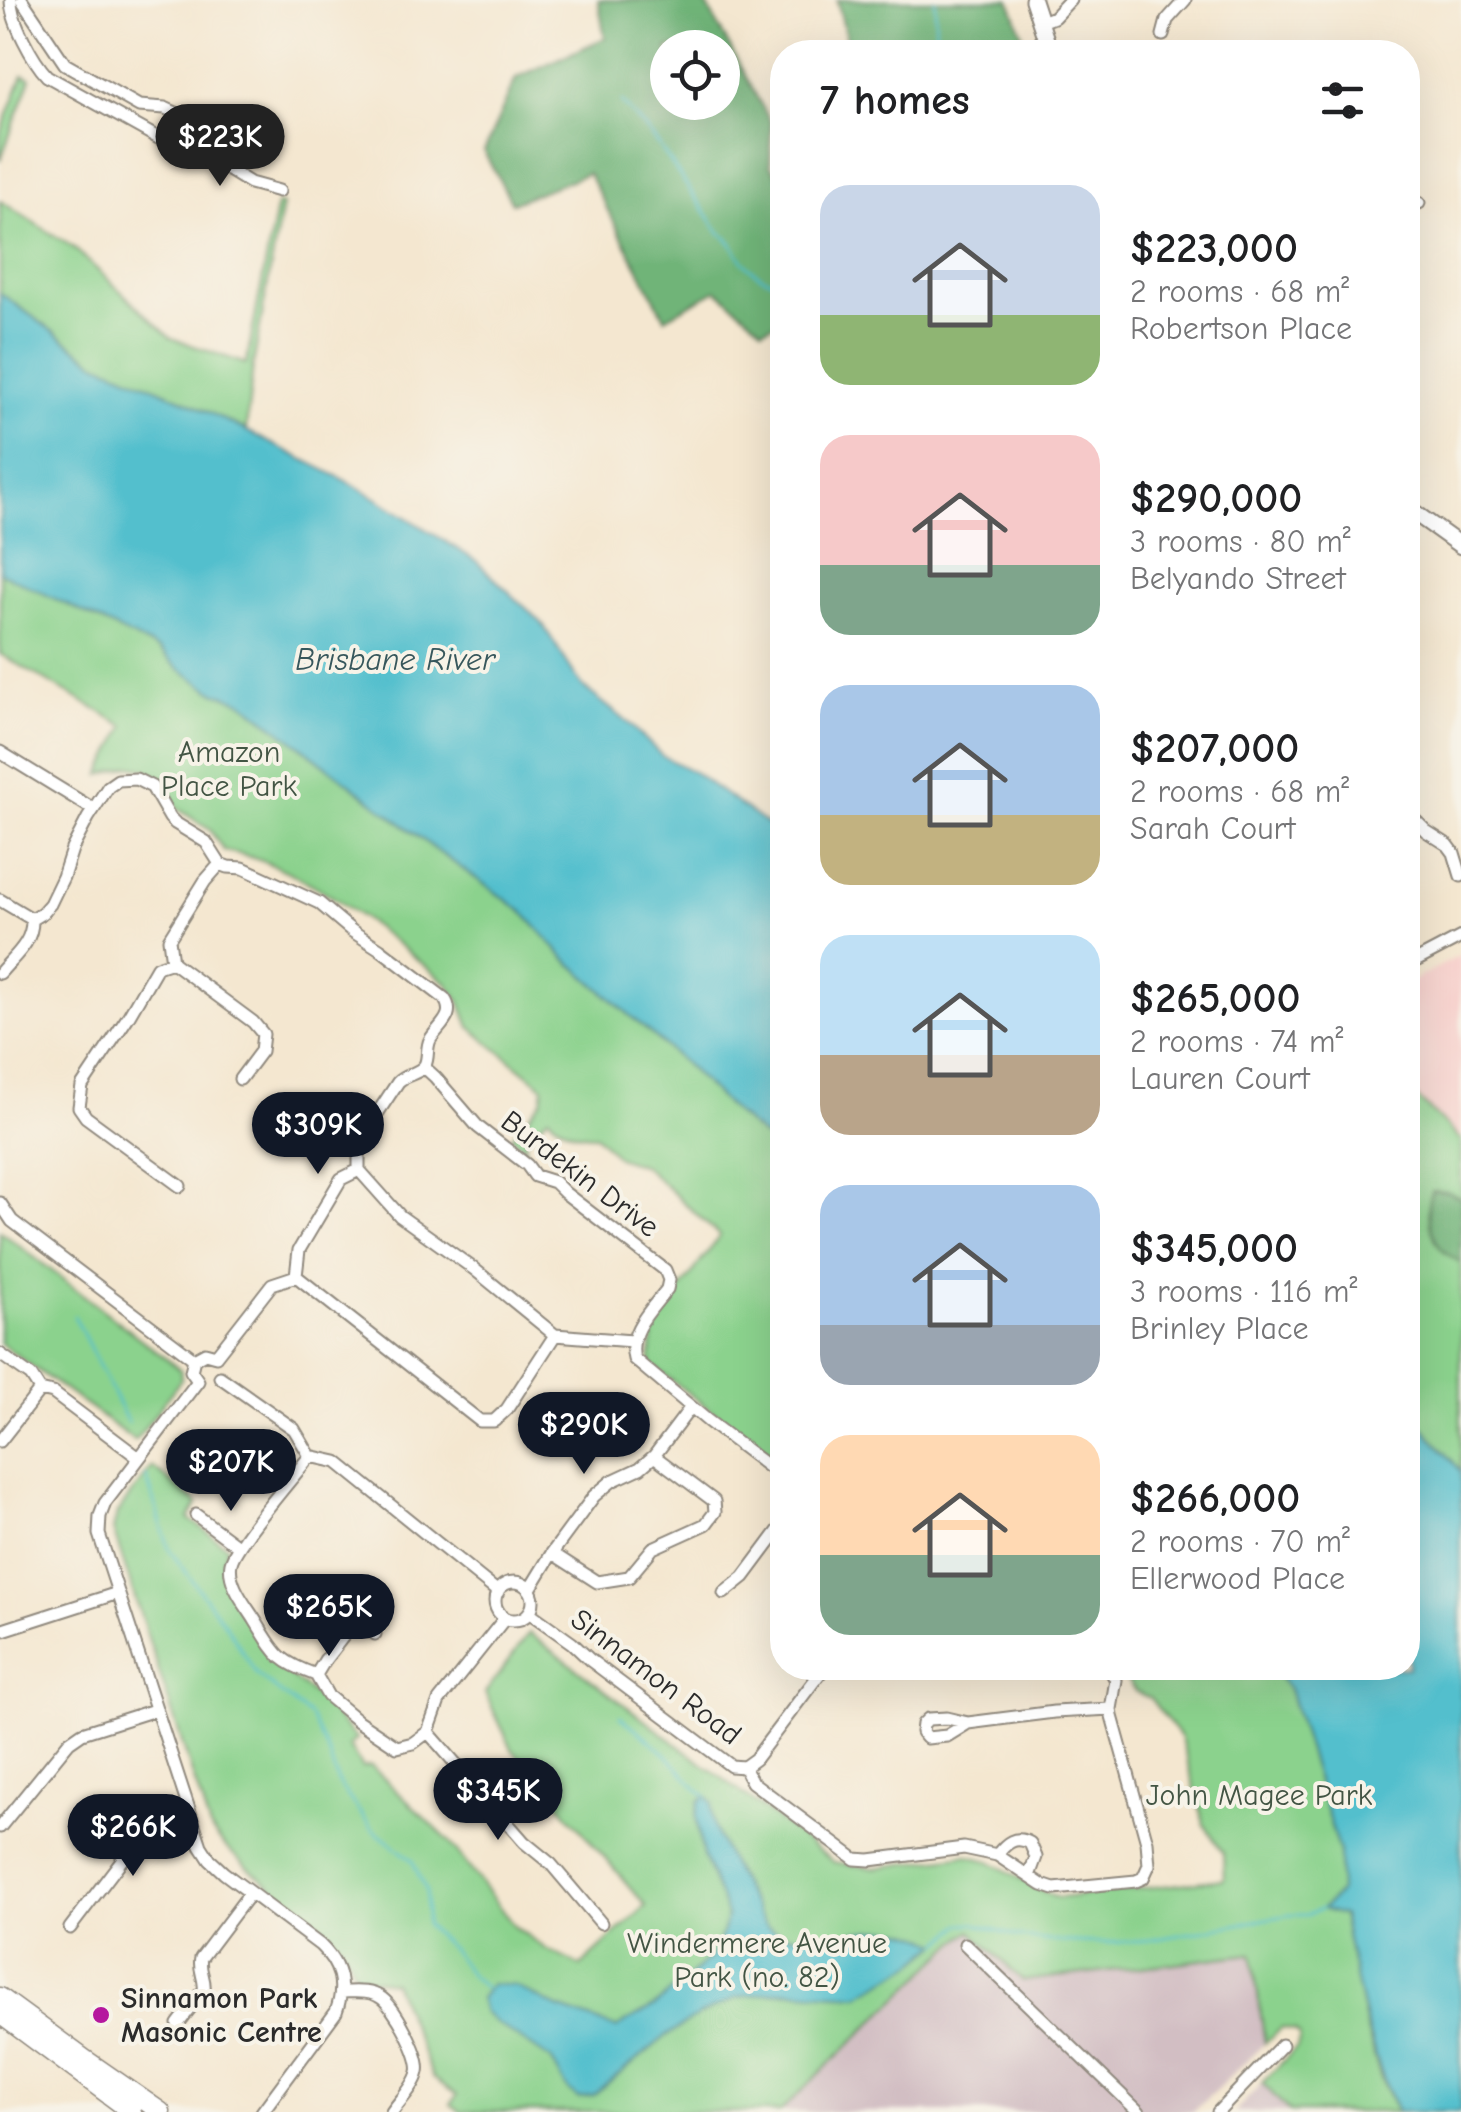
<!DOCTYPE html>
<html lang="en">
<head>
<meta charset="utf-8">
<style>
  body { margin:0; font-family:"Comic Neue",sans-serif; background:#f6f6f6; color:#202124; height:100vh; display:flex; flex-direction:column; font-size:38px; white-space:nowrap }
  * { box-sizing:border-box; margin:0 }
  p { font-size:32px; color:#757577 }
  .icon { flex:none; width:55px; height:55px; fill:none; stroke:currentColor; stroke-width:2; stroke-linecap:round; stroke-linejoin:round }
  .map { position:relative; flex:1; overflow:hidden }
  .panel { position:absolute; left:770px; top:40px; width:650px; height:1640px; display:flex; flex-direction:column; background:#fff; border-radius:40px; box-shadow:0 10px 40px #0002 }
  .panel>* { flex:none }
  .controls { position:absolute; left:650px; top:30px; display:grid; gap:20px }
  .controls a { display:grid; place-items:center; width:90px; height:90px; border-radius:50%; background:#fff; box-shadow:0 10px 40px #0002; font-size:50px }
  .price { position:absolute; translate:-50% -85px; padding:0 22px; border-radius:35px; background:#111827; color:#fff; font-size:32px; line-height:65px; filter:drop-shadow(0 2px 5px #0008) }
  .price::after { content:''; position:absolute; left:50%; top:60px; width:30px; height:22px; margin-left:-15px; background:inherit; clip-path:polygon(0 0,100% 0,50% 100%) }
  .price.on { background:#222; color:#fff }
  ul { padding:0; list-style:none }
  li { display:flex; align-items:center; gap:30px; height:250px; padding:0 50px }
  li span { display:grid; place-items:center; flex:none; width:280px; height:200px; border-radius:30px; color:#555 }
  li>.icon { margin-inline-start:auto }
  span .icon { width:120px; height:120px; fill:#fffc; stroke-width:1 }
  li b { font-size:42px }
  h2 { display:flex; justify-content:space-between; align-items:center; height:120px; padding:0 50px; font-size:42px }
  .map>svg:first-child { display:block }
  .built { fill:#f7d0cc }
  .industrial { fill:#d2bec3 }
  .green { fill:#8bd28d; stroke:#5b7e5c; stroke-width:2.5 }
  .forest { fill:#70b478; stroke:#4e7052; stroke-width:2.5; fill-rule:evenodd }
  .water { fill:#53bfcd; stroke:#3f757c; stroke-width:2.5 }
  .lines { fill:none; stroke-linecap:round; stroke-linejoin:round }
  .stream { stroke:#53bfcd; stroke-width:2.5 }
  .minor-casing { stroke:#90897e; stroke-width:15 }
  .tertiary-casing { stroke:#90897e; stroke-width:19 }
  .secondary-casing { stroke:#90897e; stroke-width:21 }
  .minor { stroke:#fff; stroke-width:11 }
  .tertiary { stroke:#fff; stroke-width:15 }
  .secondary { stroke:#fff; stroke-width:18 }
  .poi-dot { fill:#b5179e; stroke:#f7f3e8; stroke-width:4 }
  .labels { text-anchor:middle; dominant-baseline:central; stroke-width:8; stroke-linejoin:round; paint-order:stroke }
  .park-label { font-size:30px; fill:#435544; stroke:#f7f3e8 }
  .street-label { font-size:30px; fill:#2b2b2b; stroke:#f7f3e8 }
  .poi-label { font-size:30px; font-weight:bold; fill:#2b2b2b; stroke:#f7f3e8; text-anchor:start }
  .water-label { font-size:32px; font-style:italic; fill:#37575c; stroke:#f7f3e8 }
</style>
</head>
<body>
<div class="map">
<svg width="1461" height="2112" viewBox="0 0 1461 2112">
  <rect width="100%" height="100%" fill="#f7f3e8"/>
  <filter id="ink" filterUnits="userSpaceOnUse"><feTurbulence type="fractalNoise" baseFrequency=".01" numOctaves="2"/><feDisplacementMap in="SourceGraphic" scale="20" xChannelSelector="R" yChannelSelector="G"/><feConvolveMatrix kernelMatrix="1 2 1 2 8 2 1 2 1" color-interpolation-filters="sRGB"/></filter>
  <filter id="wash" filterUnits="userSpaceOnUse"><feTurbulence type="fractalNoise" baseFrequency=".0048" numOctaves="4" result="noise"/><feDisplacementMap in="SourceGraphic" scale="40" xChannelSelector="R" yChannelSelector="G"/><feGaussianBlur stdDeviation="2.25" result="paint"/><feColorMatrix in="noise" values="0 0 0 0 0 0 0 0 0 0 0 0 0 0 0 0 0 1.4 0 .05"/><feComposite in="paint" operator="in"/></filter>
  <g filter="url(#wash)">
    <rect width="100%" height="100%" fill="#f4e7d0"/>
    <path class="built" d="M1461,955V1140L1408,1089V983Z"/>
    <path class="industrial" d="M971,1930L1024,1981L1253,1954L1265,2043L1193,2112H780Z
      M1262,2083L1290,2112H1235Z"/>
    <path class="green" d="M23,75L31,78L0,161V135Z
      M0,201L74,248L171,338L246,364L277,204L282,205L253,365L246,430L95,362L0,293Z
      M0,572L160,650C188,677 207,689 243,702L436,850L522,911L564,957L683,1062L735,1113L782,1152V1464L650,1364L654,1325L720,1236L644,1166L617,1157L596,1135C575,1135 563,1130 548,1116L525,1142L526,1149L511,1137L542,1100L544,1087L470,1027L460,1001L447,983C382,933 306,864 224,851L210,830L177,808L161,781L147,769L130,766L101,775L125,726L0,654Z
      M1408,1089L1461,1140V1471L1408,1410Z
      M0,1231L181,1370L182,1378L135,1441L0,1343Z
      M152,1467L198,1503L189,1519L228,1547L223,1560L227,1587L273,1662L324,1703L356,1739L349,1746L362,1768L371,1766L448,1840L514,1926L546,1949L581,1966L646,1906L512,1749L485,1693L529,1633L834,1862L874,1868L966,1855L989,1861L1052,1896L1059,1898L1224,1879L1223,1853L1204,1824L1181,1738L1150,1698L1135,1691L1119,1668H1272L1289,1689L1339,1852L1342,1914L1366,2027L1381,2079L1397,2112H1290L1262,2083L1297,2047L1300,2036L1296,2031L1282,2028L1265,2043L1252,1954L1023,1981L971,1931L955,1943L780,2112H461L451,2104L457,2095L433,2078L393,1982L356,1977C352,1968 349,1957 343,1949C335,1939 324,1930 315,1922C280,1890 240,1867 210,1829L113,1530L117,1513Z"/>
    <path class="forest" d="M598,0H704L771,123L770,165L782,181V320L763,329L717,290L665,318L588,173L512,203L484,152L516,78L605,38ZM668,48H722V102H668Z
      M837,0H1010L1029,52H850Z
      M1432,1191L1448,1192L1461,1199V1264C1457,1260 1452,1257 1447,1254C1431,1241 1423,1209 1432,1191Z"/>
    <path class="water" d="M0,293L95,362L186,401L339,477L368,493L475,560L541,622L582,686L630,724L662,756L692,771L782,835V1152L735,1113L683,1062L564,957L522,911L436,850L243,702L212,691L177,667L160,650L0,572Z
      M1408,1410L1461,1471V2112H1397C1368,2049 1356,1982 1342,1915L1322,1909L1340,1892L1339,1852L1289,1689L1272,1668H1408Z
      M706,1796L712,1802C710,1829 724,1850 736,1873C743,1885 759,1919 767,1926C790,1946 853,1930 881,1929C903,1928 920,1935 939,1943L915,1963L859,1995L784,1991L739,1997L701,2014L665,2037L594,2095L578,2098L568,2090L551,2059L496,2023L484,2012L480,1998L491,1984L514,1986L558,2008L616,2028L655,2006L709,1959L720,1942L727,1915L703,1856L696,1816L699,1801Z"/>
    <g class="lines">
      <path class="stream" d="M935,0L936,52
        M622,102L652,136L720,233C732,240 733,247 741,258C751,272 766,280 782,284
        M74,1316L128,1423
        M146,1476L169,1549L232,1634L256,1674L310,1716L329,1755L338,1783L372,1829L412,1860L426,1891V1925L451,1949L472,1977L485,1989
        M620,1716C639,1732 661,1747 677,1766C689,1779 692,1785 706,1796
        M939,1944L962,1924L973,1923L1016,1936L1050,1941L1108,1943L1151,1940L1289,1915H1307L1322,1909"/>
    </g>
  </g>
  <g filter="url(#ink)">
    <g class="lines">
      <defs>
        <path id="minor" d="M11,0C11,21 33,61 47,76L169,144L182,141L250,183L279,191
          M22,0L65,64L139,106L165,108L176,113L185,123L186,132L182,141
          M1041,22L1054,17L1070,0
          M1163,35L1167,20L1185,0
          M1408,200L1419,203
          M0,752L93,809
          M1408,813L1426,831L1448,845L1454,853L1461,876
          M220,864L205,881L169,939L172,962L253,1022L263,1034L261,1051L240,1079
          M0,900L32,919
          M172,962L157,967L128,1017L82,1086L79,1107L86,1117L180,1186
          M1408,965L1461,937
          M0,973C14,956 33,943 32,919L42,913L50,904L63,877L72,849L88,818L108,787L118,780L136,779L152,787L170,818L175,823L206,842L220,864L228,867L243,868L319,903L352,931L380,949L444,998C457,1016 439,1025 430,1040C426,1048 429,1057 425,1065C420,1074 405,1074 398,1082L359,1141V1170L341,1179L299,1250L296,1276L272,1284L216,1356
          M424,1067L435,1077L478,1127L527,1165L535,1176L554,1182L565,1193L665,1270L669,1280L667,1289C651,1310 627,1332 634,1359L708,1421L782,1477
          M0,1203L12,1221L194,1359
          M296,1276L480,1421H494L507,1409L555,1335L474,1269L400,1216L359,1170
          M555,1335L632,1341
          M0,1354L31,1376L40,1390L53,1393L139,1458
          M220,1377L294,1429L310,1456L337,1462L498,1592
          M198,1381L105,1503L100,1516L99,1534L201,1846L210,1860L224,1873L320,1945C340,1964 346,1985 336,2012L262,2112
          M198,1381L191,1371L194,1359L205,1353L216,1356
          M0,1441L40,1390
          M310,1456C294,1476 235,1544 231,1563C227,1583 245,1604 255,1620C276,1654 277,1661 316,1675L328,1696L358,1721L397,1747L413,1743L428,1732L439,1701L505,1618
          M196,1515L239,1547
          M552,1553L597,1582L629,1577L653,1548L706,1524L715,1512L714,1501L654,1456
          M495 1601a19 19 0 1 1 38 0a19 19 0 1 1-38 0Z
          M530,1589L552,1553L594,1496L612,1481L640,1468L654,1456L691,1407
          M724,1593L744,1577L782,1526
          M329,1597L355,1621L375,1634
          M530,1613L572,1643L590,1660L731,1766L744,1767L752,1782L855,1859L870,1860L964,1848L997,1855L1042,1885L1054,1889L1136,1881L1143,1878L1149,1865L1147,1842L1112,1716L1111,1709L1116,1680L1109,1668
          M0,1631L118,1593
          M316,1675L325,1660L355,1621
          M968,1723L947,1736L927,1738L922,1732L923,1724L928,1719L947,1718L968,1723L1054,1712L1111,1709
          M428,1732L524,1842L551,1864L601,1923
          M744,1767L755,1759L824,1668
          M0,1827L69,1742L82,1733L155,1710
          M997,1855C1006,1843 1015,1835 1030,1843L1036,1857L1029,1876
          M70,1928L134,1844L150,1835L193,1822
          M965,1944L1139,2112
          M342,1992C354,1992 370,1990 380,1997C394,2005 422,2057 418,2072C415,2086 400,2100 392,2112
          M178,2024L204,1990C206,1979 198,1970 201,1958L250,1893
          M1218,2112L1282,2045"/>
        <path id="tertiary" d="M1033,0L1050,52
          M1408,508L1461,546"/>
        <path id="secondary" d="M0,1997L86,2060L161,2112
          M0,2014L132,2112"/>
      </defs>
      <use href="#minor" class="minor-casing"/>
      <use href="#tertiary" class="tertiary-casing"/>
      <use href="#secondary" class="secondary-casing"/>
      <use href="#minor" class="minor"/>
      <use href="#tertiary" class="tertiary"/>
      <use href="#secondary" class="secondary"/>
    </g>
  </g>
  <circle class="poi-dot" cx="101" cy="2015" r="10"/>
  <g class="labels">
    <g class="park-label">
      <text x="229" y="752">Amazon<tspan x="229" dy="34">Place Park</tspan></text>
      <text x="1259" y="1795">John Magee Park</text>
      <text x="757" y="1943">Windermere Avenue<tspan x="757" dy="34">Park (no. 82)</tspan></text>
    </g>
    <g class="street-label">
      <text transform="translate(580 1174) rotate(37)">Burdekin Drive</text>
      <text transform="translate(656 1677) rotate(37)">Sinnamon Road</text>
    </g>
    <g class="poi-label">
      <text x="121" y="1998">Sinnamon Park<tspan x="121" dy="34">Masonic Centre</tspan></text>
    </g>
    <g class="water-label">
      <text x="395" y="659">Brisbane River</text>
    </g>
  </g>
</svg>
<div class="controls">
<a><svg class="icon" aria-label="locate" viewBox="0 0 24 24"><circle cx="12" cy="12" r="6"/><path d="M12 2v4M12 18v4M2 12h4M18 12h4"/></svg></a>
</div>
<b class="price on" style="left:220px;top:189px">$223K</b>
<b class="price" style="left:318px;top:1177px">$309K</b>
<b class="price" style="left:584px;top:1477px">$290K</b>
<b class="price" style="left:231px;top:1514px">$207K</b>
<b class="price" style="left:329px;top:1659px">$265K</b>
<b class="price" style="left:498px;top:1843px">$345K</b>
<b class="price" style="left:133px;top:1879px">$266K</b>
<section class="panel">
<h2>7 homes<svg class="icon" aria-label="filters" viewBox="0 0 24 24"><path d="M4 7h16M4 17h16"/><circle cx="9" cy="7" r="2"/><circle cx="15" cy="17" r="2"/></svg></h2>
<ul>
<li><span style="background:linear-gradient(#c9d6e8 65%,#8fb573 0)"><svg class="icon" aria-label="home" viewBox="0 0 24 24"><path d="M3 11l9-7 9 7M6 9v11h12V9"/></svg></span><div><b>$223,000</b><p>2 rooms · 68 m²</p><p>Robertson Place</p></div></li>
<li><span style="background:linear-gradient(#f6c9c9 65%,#7fa58c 0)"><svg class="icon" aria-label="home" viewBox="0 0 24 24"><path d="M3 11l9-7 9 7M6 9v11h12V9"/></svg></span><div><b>$290,000</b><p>3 rooms · 80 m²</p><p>Belyando Street</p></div></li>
<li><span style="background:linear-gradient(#a9c7e8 65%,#c2b280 0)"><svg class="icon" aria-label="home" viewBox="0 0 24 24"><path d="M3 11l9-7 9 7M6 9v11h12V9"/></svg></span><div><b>$207,000</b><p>2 rooms · 68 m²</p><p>Sarah Court</p></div></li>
<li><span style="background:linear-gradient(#bfe0f5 60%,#b9a48a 0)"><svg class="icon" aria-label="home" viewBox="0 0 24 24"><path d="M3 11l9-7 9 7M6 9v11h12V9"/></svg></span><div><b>$265,000</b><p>2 rooms · 74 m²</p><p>Lauren Court</p></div></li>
<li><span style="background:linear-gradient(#a9c7e8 70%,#9aa5b1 0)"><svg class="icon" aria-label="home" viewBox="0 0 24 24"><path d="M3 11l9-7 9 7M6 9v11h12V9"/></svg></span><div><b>$345,000</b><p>3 rooms · 116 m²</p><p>Brinley Place</p></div></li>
<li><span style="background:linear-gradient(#ffd9b3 60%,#7fa58c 0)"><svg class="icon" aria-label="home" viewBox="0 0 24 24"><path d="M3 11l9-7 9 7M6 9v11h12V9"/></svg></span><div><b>$266,000</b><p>2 rooms · 70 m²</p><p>Ellerwood Place</p></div></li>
</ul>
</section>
</div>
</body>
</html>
